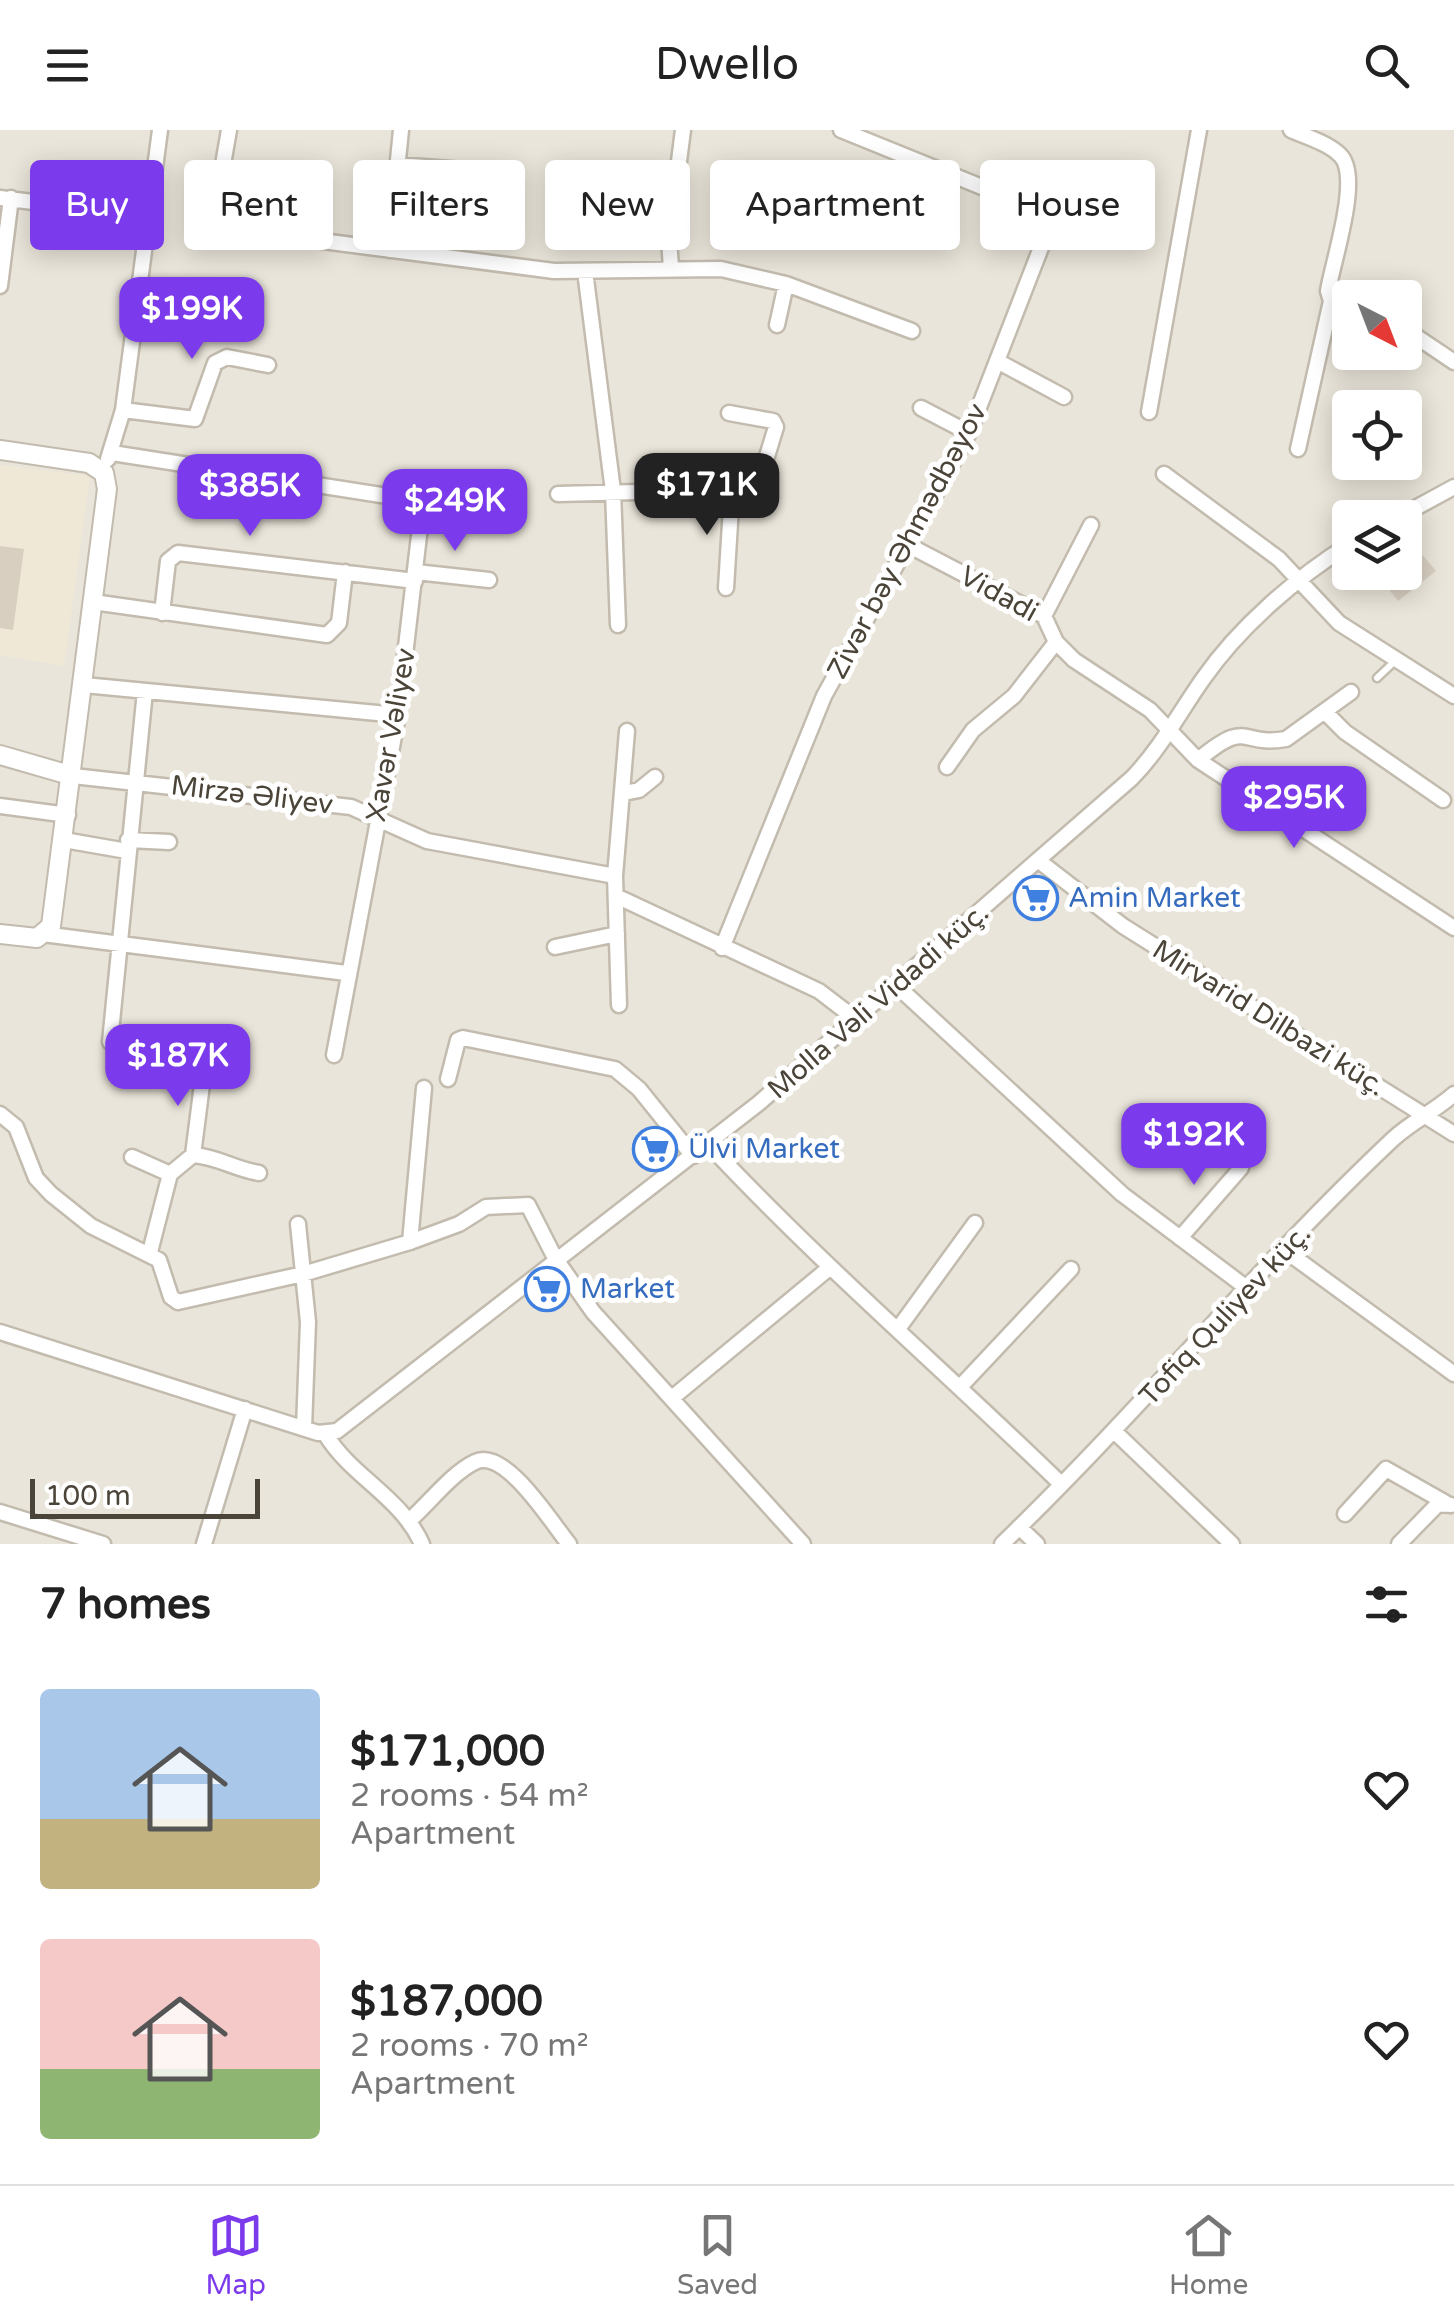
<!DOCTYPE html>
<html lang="en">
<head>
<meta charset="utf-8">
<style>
  body { margin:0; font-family:"Varela Round",sans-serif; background:#f6f6f6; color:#222; height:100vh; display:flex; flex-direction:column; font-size:38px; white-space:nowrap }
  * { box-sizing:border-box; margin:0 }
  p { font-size:32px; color:#767676 }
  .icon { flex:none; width:55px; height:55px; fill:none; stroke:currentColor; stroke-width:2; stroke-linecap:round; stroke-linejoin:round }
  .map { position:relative; height:1414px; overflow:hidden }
  .panel { display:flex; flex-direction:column; background:#fff; flex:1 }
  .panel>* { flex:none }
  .guide { position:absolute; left:30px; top:30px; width:1395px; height:90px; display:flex; gap:20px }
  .needle { width:65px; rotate:138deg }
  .buttons { position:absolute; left:1332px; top:150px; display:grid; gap:20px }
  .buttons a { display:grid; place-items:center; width:90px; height:90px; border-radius:10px; background:#fff; box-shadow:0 5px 25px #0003; font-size:50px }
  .scale { position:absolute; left:30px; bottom:25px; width:230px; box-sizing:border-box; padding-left:10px; border:5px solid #4b4439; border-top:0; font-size:28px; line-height:35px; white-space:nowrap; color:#4b4439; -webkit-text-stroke:8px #fff; paint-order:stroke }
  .price { position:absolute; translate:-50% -85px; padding:0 22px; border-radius:20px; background:#7c3aed; color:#fff; font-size:32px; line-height:65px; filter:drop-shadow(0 2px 5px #0008) }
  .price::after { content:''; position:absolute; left:50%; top:60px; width:30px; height:22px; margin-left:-15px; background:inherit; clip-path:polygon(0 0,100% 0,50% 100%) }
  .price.current { background:#222; color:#fff }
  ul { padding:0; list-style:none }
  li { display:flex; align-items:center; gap:30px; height:250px; padding:0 40px }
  li span { display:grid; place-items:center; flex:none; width:280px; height:200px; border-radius:10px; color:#555 }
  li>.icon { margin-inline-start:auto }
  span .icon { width:120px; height:120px; fill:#fffc; stroke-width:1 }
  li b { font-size:42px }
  h2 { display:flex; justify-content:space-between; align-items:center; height:120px; padding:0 40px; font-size:42px }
  .tag { padding:0 35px; border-radius:10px; background:#fff; box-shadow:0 5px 25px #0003; font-size:35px; line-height:90px }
  .tag.current { background:#7c3aed; color:#fff }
  header { display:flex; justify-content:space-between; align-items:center; height:130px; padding:0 40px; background:#fff; font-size:45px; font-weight:600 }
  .tab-bar { display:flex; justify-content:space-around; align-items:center; height:140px; border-top:2px solid #e0e0e0; background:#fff; font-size:28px; color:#767676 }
  .tab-bar a { display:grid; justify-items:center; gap:5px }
  .tab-bar .current { color:#7c3aed }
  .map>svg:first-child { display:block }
  .residential { fill:#eae5da; fill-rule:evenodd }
  .education { fill:#efe8d6 }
  .building { fill:#d8cfc1 }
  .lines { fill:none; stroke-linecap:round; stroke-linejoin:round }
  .service-casing { stroke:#c2bbae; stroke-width:11 }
  .minor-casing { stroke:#c2bbae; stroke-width:19 }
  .tertiary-casing { stroke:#c2bbae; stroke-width:22 }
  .service { stroke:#fff; stroke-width:6 }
  .minor { stroke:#fff; stroke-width:14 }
  .tertiary { stroke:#fff; stroke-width:18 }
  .labels { text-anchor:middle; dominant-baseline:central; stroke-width:10; stroke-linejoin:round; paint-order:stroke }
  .street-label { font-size:28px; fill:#4b4439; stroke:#fff }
  .shop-label { font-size:28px; fill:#366cbe; stroke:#fff; text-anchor:start }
</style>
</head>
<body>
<header><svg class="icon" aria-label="menu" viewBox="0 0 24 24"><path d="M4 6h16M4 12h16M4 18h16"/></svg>Dwello<svg class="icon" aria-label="search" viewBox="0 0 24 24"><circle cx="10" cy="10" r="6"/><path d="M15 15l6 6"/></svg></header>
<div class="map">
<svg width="1454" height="1414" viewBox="0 0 1454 1414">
  <rect width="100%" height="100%" fill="#f6f3ec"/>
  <path class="residential" d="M0,0H1454V1414H0ZM1350,168H1405V222H1350ZM1350,278H1405V332H1350ZM1350,388H1405V442H1350Z"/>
  <path class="education" d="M0,335L90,346L64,536L0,525Z"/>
  <path class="building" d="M0,416L24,419L13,500L0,498Z
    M1420,422L1436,441L1398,471L1375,442H1405V434Z"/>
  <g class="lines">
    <defs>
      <path id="service" d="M1377,548L1396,530"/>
      <path id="minor" d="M229,0L216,75L223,93L237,100L554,141L721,139L786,154L912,201
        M1291,0C1307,7 1328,13 1340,25C1362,46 1333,130 1328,161L1331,171L1298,319
        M398,35L477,41
        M0,68L147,86
        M389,120L401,0
        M671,138L669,109L683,0
        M585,141L613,361L618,495
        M0,156L11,68
        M1331,171L1350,182
        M777,195L786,154
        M1405,199L1454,232
        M999,232L1064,267
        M921,278L969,303
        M123,280L195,289L215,233L227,227L268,235
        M1149,282L1199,0
        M112,323L413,370L422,380L398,585L334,925
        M108,329L123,280L160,0
        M1164,344L1279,429L1339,493L1454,566
        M558,364L757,359L776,297L773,291L729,283
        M1397,388L1454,357
        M906,414L1044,486L1056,512L1074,530L1150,580L1198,630L1454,798
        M416,442L489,450
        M726,458L732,361
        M93,472L327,505L339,493L345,442
        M162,483L168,431L178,423L415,451
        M1044,486L1091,395
        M84,555L398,585
        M1326,583L1345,602L1443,670
        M1198,630C1250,587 1238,617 1286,609L1351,562
        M947,637L973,600L1014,566L1056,512
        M73,646L351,677L427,711L615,746
        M624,663L639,660L655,647
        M0,676L68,685
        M64,710L127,721
        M128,710L169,712
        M1039,731L1123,796L1454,1004
        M616,766L819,861L857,890
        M43,804L346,843
        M555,817L617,804
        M722,818L824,566L969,303L1042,115L1032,89L1009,68L841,0
        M897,856L1122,1064L1248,1159
        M619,875L615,746L627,601
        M110,912L145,561
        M448,949L458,910L463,908L615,939L639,959L693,1026
        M0,984L16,997L36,1048L51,1064L91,1096L159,1130L171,1167L178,1172L303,1144L410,1112L459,1094L486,1077L528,1075L555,1128L593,1182L803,1414
        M708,1014C820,1134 944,1240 1061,1354
        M193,1025C219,1027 234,1039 259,1043
        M132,1027L170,1044L150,1122
        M170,1044L193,1025L205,931
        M298,1094L308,1192L304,1298
        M1180,1108L1241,1038
        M410,1112L424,958
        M1283,1119L1454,1244
        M898,1199L975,1093
        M0,1202L318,1303L337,1301L759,973L1132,648C1161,618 1179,583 1203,549C1239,497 1297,447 1350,414
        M960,1257L1071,1139
        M672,1268L828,1139
        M1115,1302L1232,1414
        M326,1305C352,1347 401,1367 422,1414
        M0,1382L103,1414
        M1345,1384L1386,1339L1446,1373
        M411,1389C430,1372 452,1343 475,1332C505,1317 551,1392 569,1414
        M1019,1397L1037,1414
        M204,1414L245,1279
        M1002,1414C1137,1284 1256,1138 1393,1009C1411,992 1435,981 1454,964
        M1399,1414L1438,1374L1451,1375"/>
      <path id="tertiary" d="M0,320L89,333L104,343L107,359L51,796L37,808L0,804
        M0,625L73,646"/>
    </defs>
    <use href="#service" class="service-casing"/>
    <use href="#minor" class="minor-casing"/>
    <use href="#tertiary" class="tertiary-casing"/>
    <use href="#service" class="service"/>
    <use href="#minor" class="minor"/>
    <use href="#tertiary" class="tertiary"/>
  </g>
  <defs>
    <symbol id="supermarket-ring" viewBox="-11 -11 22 22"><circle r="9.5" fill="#fff" stroke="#3f7fe0" stroke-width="1.5"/><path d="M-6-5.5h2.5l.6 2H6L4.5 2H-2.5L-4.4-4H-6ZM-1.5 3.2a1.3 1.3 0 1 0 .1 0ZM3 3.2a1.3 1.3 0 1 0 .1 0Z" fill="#3f7fe0"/></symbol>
  </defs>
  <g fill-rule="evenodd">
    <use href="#supermarket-ring" x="1011" y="743" width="50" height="50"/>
    <use href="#supermarket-ring" x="630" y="994" width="50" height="50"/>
    <use href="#supermarket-ring" x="522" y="1134" width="50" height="50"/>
  </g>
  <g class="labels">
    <g class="street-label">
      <text transform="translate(907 411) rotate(-62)">Zivər bəy Əhmədbəyov</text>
      <text transform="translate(999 464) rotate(29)">Vidadi</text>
      <text transform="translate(391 605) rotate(-80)">Xavər Vəliyev</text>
      <text transform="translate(252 665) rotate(7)">Mirzə Əliyev</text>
      <text transform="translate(878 871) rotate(-41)">Molla Vəli Vidadi küç.</text>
      <text transform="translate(1269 888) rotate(32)">Mirvarid Dilbazi küç.</text>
      <text transform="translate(1225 1185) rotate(-47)">Tofiq Quliyev küç.</text>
    </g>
    <g class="shop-label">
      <text x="1068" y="768">Amin Market</text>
      <text x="688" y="1019">Ülvi Market</text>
      <text x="580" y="1159">Market</text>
    </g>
  </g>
</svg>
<div class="buttons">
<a><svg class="needle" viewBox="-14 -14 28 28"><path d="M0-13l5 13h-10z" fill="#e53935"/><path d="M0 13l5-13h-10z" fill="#767676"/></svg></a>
<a><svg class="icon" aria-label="locate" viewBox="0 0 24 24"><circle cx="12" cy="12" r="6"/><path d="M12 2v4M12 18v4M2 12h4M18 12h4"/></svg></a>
<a><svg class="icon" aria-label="layers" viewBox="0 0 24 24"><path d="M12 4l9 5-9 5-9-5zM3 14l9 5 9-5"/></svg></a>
</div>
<div class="scale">100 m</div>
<b class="price" style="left:192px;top:232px">$199K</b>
<b class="price current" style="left:707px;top:408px">$171K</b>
<b class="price" style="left:250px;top:409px">$385K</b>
<b class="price" style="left:455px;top:424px">$249K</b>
<b class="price" style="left:1294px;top:721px">$295K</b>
<b class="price" style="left:178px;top:979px">$187K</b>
<b class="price" style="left:1194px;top:1058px">$192K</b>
<div class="guide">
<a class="tag current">Buy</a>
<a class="tag">Rent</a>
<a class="tag">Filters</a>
<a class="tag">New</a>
<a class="tag">Apartment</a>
<a class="tag">House</a>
</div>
</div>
<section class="panel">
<h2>7 homes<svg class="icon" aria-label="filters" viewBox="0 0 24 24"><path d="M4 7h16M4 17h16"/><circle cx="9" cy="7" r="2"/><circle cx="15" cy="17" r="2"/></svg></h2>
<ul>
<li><span style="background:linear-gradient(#a9c7e8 65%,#c2b280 0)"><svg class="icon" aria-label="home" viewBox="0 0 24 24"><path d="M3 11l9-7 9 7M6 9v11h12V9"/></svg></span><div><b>$171,000</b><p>2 rooms · 54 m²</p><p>Apartment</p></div><svg class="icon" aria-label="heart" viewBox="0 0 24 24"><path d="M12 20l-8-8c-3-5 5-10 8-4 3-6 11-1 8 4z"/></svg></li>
<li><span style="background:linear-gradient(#f6c9c9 65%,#8fb573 0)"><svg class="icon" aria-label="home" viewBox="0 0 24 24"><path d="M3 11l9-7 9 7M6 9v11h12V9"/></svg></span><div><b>$187,000</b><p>2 rooms · 70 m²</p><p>Apartment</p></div><svg class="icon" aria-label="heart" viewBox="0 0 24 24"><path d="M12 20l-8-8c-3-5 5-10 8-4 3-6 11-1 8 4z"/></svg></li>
</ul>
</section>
<nav class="tab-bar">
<a class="current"><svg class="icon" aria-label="map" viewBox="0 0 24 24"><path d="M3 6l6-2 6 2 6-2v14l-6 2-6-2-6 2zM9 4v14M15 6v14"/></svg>Map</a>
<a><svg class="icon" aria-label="saved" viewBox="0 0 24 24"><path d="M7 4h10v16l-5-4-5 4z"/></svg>Saved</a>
<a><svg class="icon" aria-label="home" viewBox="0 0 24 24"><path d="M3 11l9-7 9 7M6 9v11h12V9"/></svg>Home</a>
</nav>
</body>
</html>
